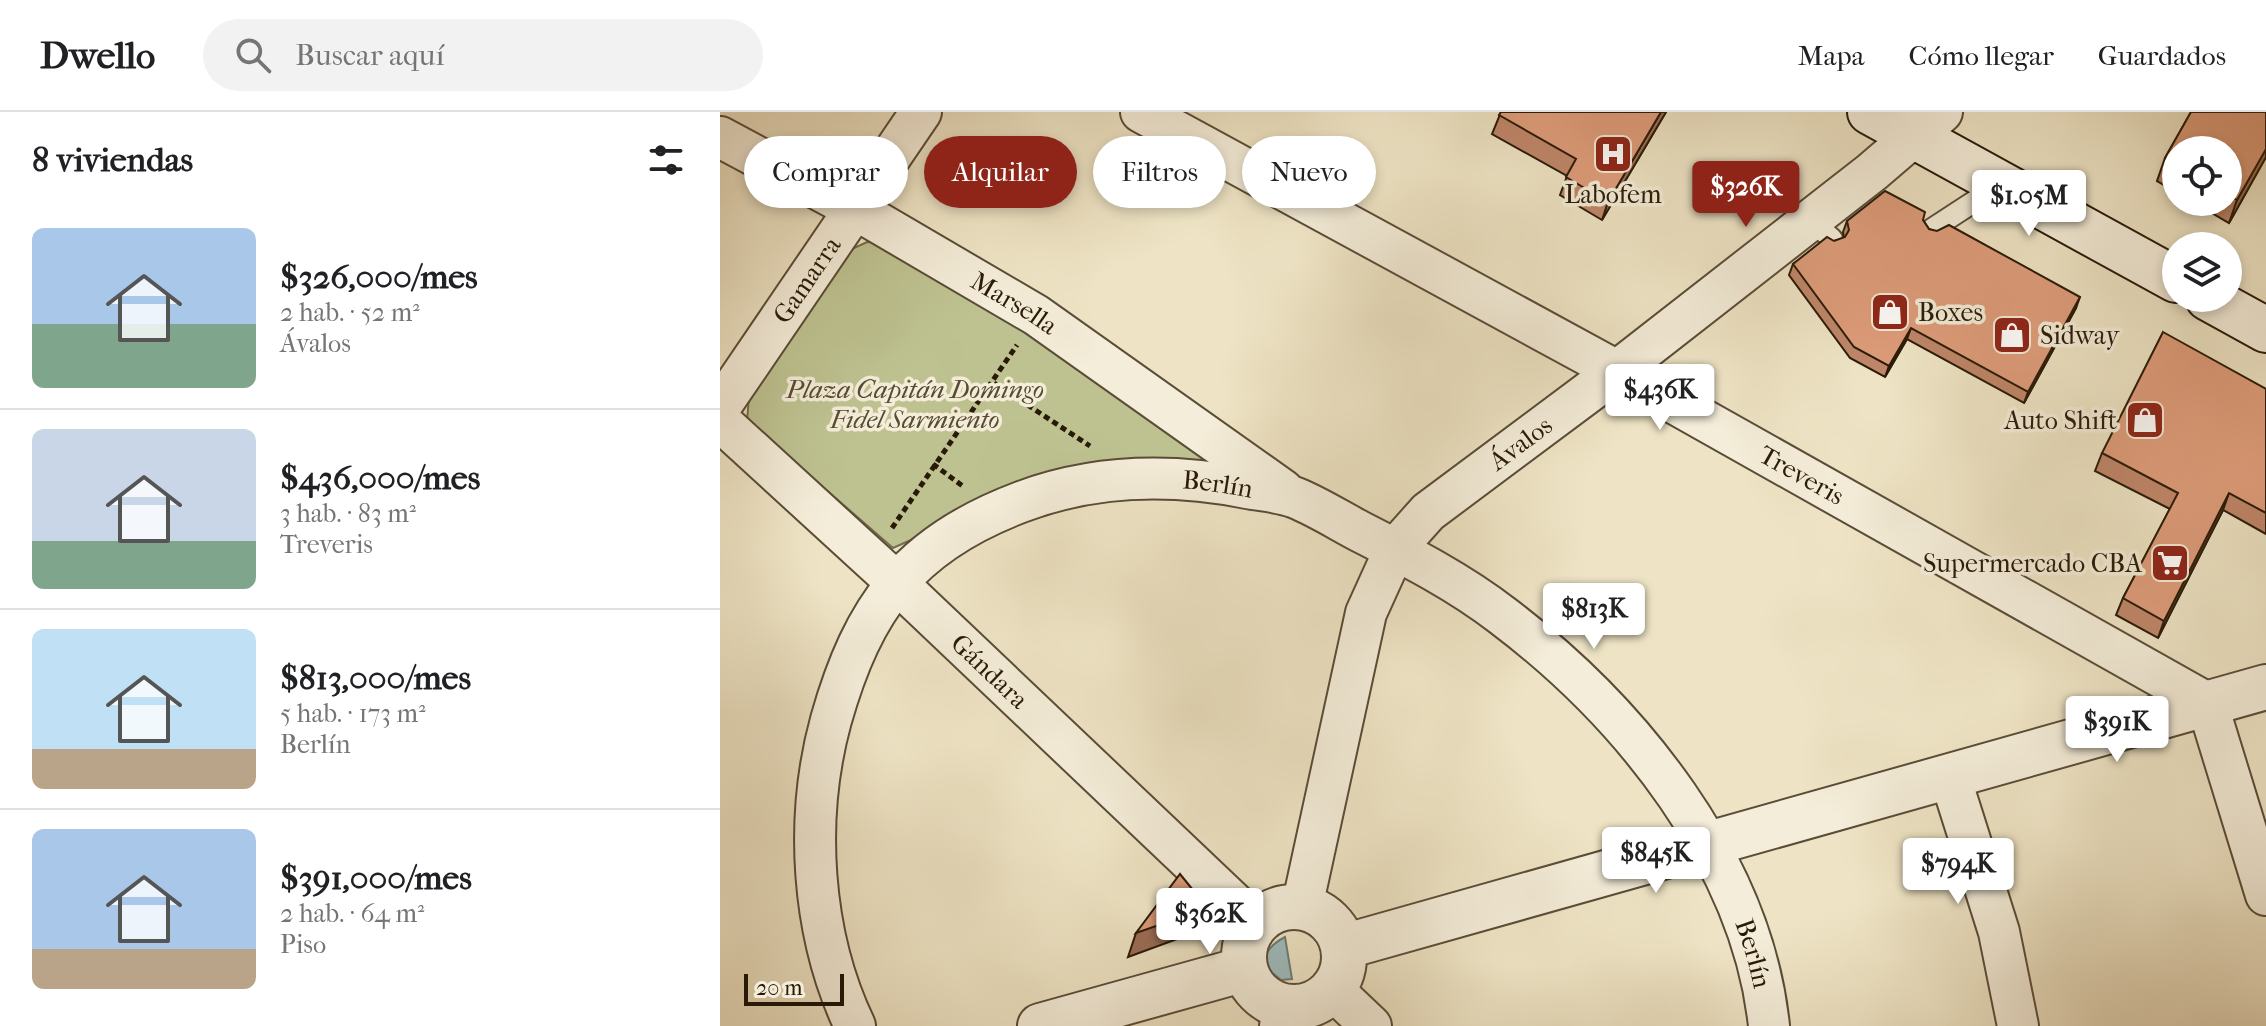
<!DOCTYPE html>
<html lang="es">
<head>
<meta charset="utf-8">
<style>
  body { margin:0; font-family:"IM FELL French Canon",serif; background:#f2f2f2; color:#202124; height:100vh; display:flex; flex-direction:column; font-size:30px; white-space:nowrap }
  * { box-sizing:border-box; margin:0 }
  p { font-size:26px; color:#757577 }
  .icon { flex:none; width:44px; height:44px; fill:none; stroke:currentColor; stroke-width:2; stroke-linecap:round; stroke-linejoin:round }
  .map { position:relative; flex:1; overflow:hidden }
  .sheet { display:flex; flex-direction:column; background:#fff; width:720px }
  .sheet>* { flex:none }
  .guide { position:absolute; left:24px; top:24px; width:760px; height:72px; display:flex; gap:16px }
  .tools { position:absolute; left:1442px; top:24px; display:grid; gap:16px }
  .tools a { display:grid; place-items:center; width:80px; height:80px; border-radius:50%; background:#fff; box-shadow:0 4px 12px #0003; font-size:40px }
  .scale { position:absolute; left:24px; bottom:20px; width:100px; box-sizing:border-box; padding-left:8px; border:4px solid #291a08; border-top:0; font-size:22px; line-height:28px; white-space:nowrap; color:#291a08; -webkit-text-stroke:6px #f4edd9; paint-order:stroke }
  .price { position:absolute; translate:-50% -68px; padding:0 18px; border-radius:8px; background:#fff; color:#222; font-size:26px; line-height:52px; filter:drop-shadow(0 2px 4px #0008) }
  .price::after { content:''; position:absolute; left:50%; top:48px; width:24px; height:18px; margin-left:-12px; background:inherit; clip-path:polygon(0 0,100% 0,50% 100%) }
  .price.active { background:#8f2418; color:#fff }
  ul { padding:0; list-style:none }
  li { display:flex; align-items:center; gap:24px; height:200px; padding:0 32px }
  li+li { border-top:2px solid #e0e0e0 }
  li span { display:grid; place-items:center; flex:none; width:224px; height:160px; border-radius:12px; color:#555 }
  li>.icon { margin-inline-start:auto }
  span .icon { width:96px; height:96px; fill:#fffc; stroke-width:1 }
  li b { font-size:34px }
  h2 { display:flex; justify-content:space-between; align-items:center; height:96px; padding:0 32px; font-size:34px }
  .chip { padding:0 28px; border-radius:36px; background:#fff; box-shadow:0 4px 12px #0003; font-size:28px; line-height:72px }
  .chip.active { background:#8f2418; color:#fff }
  header { display:flex; align-items:center; gap:48px; box-sizing:border-box; height:112px; padding:0 40px; background:#fff; border-bottom:2px solid #e0e0e0 }
  header strong { font-size:38px }
  nav { display:flex; gap:44px; margin-inline-start:auto; font-size:28px }
  .search { width:560px; height:72px; background:#f2f2f2; display:flex; align-items:center; gap:20px; box-sizing:border-box; padding:0 28px; border-radius:44px; color:#757577; font-size:30px }
  main { display:flex; flex:1; min-height:0 }
  .map>svg:first-child { display:block }
  .green { fill:#bec291; stroke:#746e4c; stroke-width:2 }
  .water { fill:#9dbcbe; stroke:#6f7b75; stroke-width:2 }
  .lines { fill:none; stroke-linecap:round; stroke-linejoin:round }
  .service-casing { stroke:#5a4c37; stroke-width:24 }
  .minor-casing { stroke:#5a4c37; stroke-width:44 }
  .tertiary-casing { stroke:#5a4c37; stroke-width:48 }
  .secondary-casing { stroke:#291a08; stroke-width:48 }
  .path { stroke:#291a08; stroke-width:5; stroke-dasharray:6 4; stroke-linecap:butt }
  .service { stroke:#f4edd9; stroke-width:20 }
  .minor { stroke:#f4edd9; stroke-width:40 }
  .tertiary { stroke:#f4edd9; stroke-width:44 }
  .secondary { stroke:#f4edd9; stroke-width:44 }
  .wall { fill:#bf8669; stroke:#291a08; stroke-width:2 }
  .shaded-wall { fill:#9b6d55; stroke:#291a08; stroke-width:2 }
  .building { fill:#de9c7a; stroke:#291a08; stroke-width:2 }
  .labels { text-anchor:middle; dominant-baseline:central; stroke-width:7; stroke-linejoin:round; paint-order:stroke }
  .poi-label { font-size:26px; fill:#291a08; stroke:#f4edd9; text-anchor:start }
  .street-label { font-size:26px; fill:#291a08; stroke:#f4edd9 }
  .park-label { font-size:26px; font-style:italic; fill:#564c31; stroke:#f4edd9 }
</style>
</head>
<body>
<header>
<strong>Dwello</strong>
<div class="search"><svg class="icon" aria-label="search" viewBox="0 0 24 24"><circle cx="10" cy="10" r="6"/><path d="M15 15l6 6"/></svg>Buscar aquí</div>
<nav><a>Mapa</a><a>Cómo llegar</a><a>Guardados</a></nav>
</header>
<main>
<section class="sheet">
<h2>8 viviendas<svg class="icon" aria-label="filters" viewBox="0 0 24 24"><path d="M4 7h16M4 17h16"/><circle cx="9" cy="7" r="2"/><circle cx="15" cy="17" r="2"/></svg></h2>
<ul>
<li><span style="background:linear-gradient(#a9c7e8 60%,#7fa58c 0)"><svg class="icon" aria-label="home" viewBox="0 0 24 24"><path d="M3 11l9-7 9 7M6 9v11h12V9"/></svg></span><div><b>$326,000/mes</b><p>2 hab. · 52 m²</p><p>Ávalos</p></div></li>
<li><span style="background:linear-gradient(#c9d6e8 70%,#7fa58c 0)"><svg class="icon" aria-label="home" viewBox="0 0 24 24"><path d="M3 11l9-7 9 7M6 9v11h12V9"/></svg></span><div><b>$436,000/mes</b><p>3 hab. · 83 m²</p><p>Treveris</p></div></li>
<li><span style="background:linear-gradient(#bfe0f5 75%,#b9a48a 0)"><svg class="icon" aria-label="home" viewBox="0 0 24 24"><path d="M3 11l9-7 9 7M6 9v11h12V9"/></svg></span><div><b>$813,000/mes</b><p>5 hab. · 173 m²</p><p>Berlín</p></div></li>
<li><span style="background:linear-gradient(#a9c7e8 75%,#b9a48a 0)"><svg class="icon" aria-label="home" viewBox="0 0 24 24"><path d="M3 11l9-7 9 7M6 9v11h12V9"/></svg></span><div><b>$391,000/mes</b><p>2 hab. · 64 m²</p><p>Piso</p></div></li>
</ul>
</section>
<div class="map">
<svg width="1546" height="914" viewBox="0 0 1546 914">
  <rect width="100%" height="100%" fill="#eee4c5"/>
  <filter id="stains"><feTurbulence type="fractalNoise" baseFrequency=".0025" numOctaves="4"/><feColorMatrix values="0 0 0 0 .2 0 0 0 0 .09 0 0 0 0 .02 0 0 0 .5 -.17"/></filter>
  <radialGradient id="worn" r=".72"><stop offset=".6" stop-color="#630" stop-opacity="0"/><stop offset="1" stop-color="#630" stop-opacity=".3"/></radialGradient>
  <path class="green" d="M147,130L168,131L490,335L489,350L258,398L173,436L27,309L29,285L121,142Z"/>
  <path class="water" d="M565,825L572,867L561,868L544,854C545,839 552,832 565,825Z"/>
  <g class="lines">
    <defs>
      <path id="service" d="M1091,108L1112,127
        M1212,117L1281,72"/>
      <g id="minor">
        <path id="s1" d="M421,0L897,259L1487,591L1546,783"/>
        <path id="s2" d="M0,25L135,97L316,203L563,378"/>
        <path id="s3" d="M0,295L201,0"/>
        <path id="s4" d="M0,309L176,470L536,812"/>
        <path d="M1230,665L1279,820L1298,914"/>
        <path id="s5" d="M582,795L646,501L675,437L708,400L897,259L1152,60L1222,0"/>
        <path d="M612,877L651,914"/>
        <path id="s6" d="M135,914C91,822 84,706 111,608C143,495 189,432 301,390C375,362 450,361 527,376C543,379 561,380 576,386C598,395 620,409 641,420C690,445 739,470 783,504C910,600 1032,750 1049,914"/>
        <path d="M560,914L565,894"/>
      </g>
      <path id="tertiary" d="M524 845a50 50 0 1 1 100 0a50 50 0 1 1-100 0Z
        M623,835L1546,575
        M320,914L525,857"/>
      <path id="secondary" d="M1150,0L1456,168
        M1488,186L1546,218"/>
    </defs>
    <use href="#service" class="service-casing"/>
    <use href="#minor" class="minor-casing"/>
    <use href="#tertiary" class="tertiary-casing"/>
    <use href="#secondary" class="secondary-casing"/>
    <path class="path" d="M274,271L370,334
      M213,352L244,375
      M172,416L297,233"/>
    <use href="#service" class="service"/>
    <use href="#minor" class="minor"/>
    <use href="#tertiary" class="tertiary"/>
    <use href="#secondary" class="secondary"/>
  </g>
  <path class="wall" d="M781,0H946L882,108L840,83L847,64L772,22Z
    M1471,0H1546V45L1509,111L1473,90H1508V38H1456V80L1437,69L1445,46Z
    M1203,108L1209,117L1356,196L1304,291L1187,227L1165,265L1130,246L1069,163L1073,152L1114,129L1124,126L1123,120L1127,109Z
    M1546,277V422L1503,398L1438,526L1396,503L1403,486L1450,397L1375,359L1382,341Z"/>
  <path class="shaded-wall" d="M941,0H946L882,108L888,90Z
    M1546,37V45L1509,111L1517,88Z
    M1360,185L1356,196L1304,291L1308,280Z
    M1191,216L1187,227L1165,265L1169,254Z
    M1509,381L1503,398L1438,526L1444,509Z
    M477,783L460,826L408,845L416,821Z"/>
  <path class="building" d="M781,0H941L888,90L846,65L856,47L779,3Z
    M1471,0H1546V37L1517,88L1508,82V38H1456V52L1445,46Z
    M1165,79L1205,100L1203,108L1209,117L1217,119L1229,113L1360,185L1308,280L1191,216L1169,254L1134,235L1073,152L1107,125L1114,129L1125,125L1129,118L1127,109Z
    M1443,220L1546,277V401L1509,381L1444,509L1403,486L1458,381L1382,341Z
    M460,762L477,783L468,803L416,821Z"/>
  <defs>
    <symbol id="hospital-square" viewBox="-11 -11 22 22"><rect x="-9" y="-9" width="18" height="18" rx="4" fill="#8f2418" stroke="#f4edd9"/><path d="M-5-5h3v3.5h4V-5h3V5h-3V1.5h-4V5h-3Z" fill="#fff"/></symbol>
    <symbol id="shop-square" viewBox="-11 -11 22 22"><rect x="-9" y="-9" width="18" height="18" rx="4" fill="#8f2418" stroke="#f4edd9"/><path d="M-5-2.5h2.3a2.7 3.5 0 0 1 5.4 0H5L5.5 6h-11ZM-1.5-2.5h3a1.5 2.3 0 0 0-3 0Z" fill="#fff"/></symbol>
    <symbol id="supermarket-square" viewBox="-11 -11 22 22"><rect x="-9" y="-9" width="18" height="18" rx="4" fill="#8f2418" stroke="#f4edd9"/><path d="M-6-5.5h2.5l.6 2H6L4.5 2H-2.5L-4.4-4H-6ZM-1.5 3.2a1.3 1.3 0 1 0 .1 0ZM3 3.2a1.3 1.3 0 1 0 .1 0Z" fill="#fff"/></symbol>
  </defs>
  <g fill-rule="evenodd">
    <use href="#hospital-square" x="871" y="20" width="44" height="44"/>
    <use href="#shop-square" x="1148" y="178" width="44" height="44"/>
    <use href="#shop-square" x="1270" y="201" width="44" height="44"/>
    <use href="#shop-square" x="1403" y="286" width="44" height="44"/>
    <use href="#supermarket-square" x="1428" y="429" width="44" height="44"/>
  </g>
  <g class="labels">
    <g class="poi-label">
      <text x="893" y="82" text-anchor="middle">Labofem</text>
      <text x="1198" y="200">Boxes</text>
      <text x="1320" y="223">Sidway</text>
      <text x="1397" y="308" text-anchor="end">Auto Shift</text>
      <text x="1422" y="451" text-anchor="end">Supermercado CBA</text>
    </g>
    <g class="street-label">
      <text stroke="none"><textPath href="#s3" startOffset="154">Gamarra</textPath></text>
      <text stroke="none"><textPath href="#s2" startOffset="338">Marsella</textPath></text>
      <text stroke="none"><textPath href="#s5" startOffset="536">Ávalos</textPath></text>
      <text stroke="none"><textPath href="#s1" startOffset="754">Treveris</textPath></text>
      <text stroke="none"><textPath href="#s6" startOffset="816">Berlín</textPath></text>
      <text stroke="none"><textPath href="#s4" startOffset="368">Gándara</textPath></text>
      <text stroke="none"><textPath href="#s6" startOffset="1562">Berlín</textPath></text>
    </g>
    <g class="park-label">
      <text x="195" y="277">Plaza Capitán Domingo<tspan x="195" dy="30">Fidel Sarmiento</tspan></text>
    </g>
  </g>
  <rect width="100%" height="100%" filter="url(#stains)"/>
  <rect width="100%" height="100%" fill="url(#worn)"/>
</svg>
<div class="tools">
<a><svg class="icon" aria-label="locate" viewBox="0 0 24 24"><circle cx="12" cy="12" r="6"/><path d="M12 2v4M12 18v4M2 12h4M18 12h4"/></svg></a>
<a><svg class="icon" aria-label="layers" viewBox="0 0 24 24"><path d="M12 4l9 5-9 5-9-5zM3 14l9 5 9-5"/></svg></a>
</div>
<div class="scale">20 m</div>
<b class="price active" style="left:1026px;top:117px">$326K</b>
<b class="price" style="left:1309px;top:126px">$1.05M</b>
<b class="price" style="left:940px;top:320px">$436K</b>
<b class="price" style="left:874px;top:539px">$813K</b>
<b class="price" style="left:1397px;top:652px">$391K</b>
<b class="price" style="left:936px;top:783px">$845K</b>
<b class="price" style="left:1238px;top:794px">$794K</b>
<b class="price" style="left:490px;top:844px">$362K</b>
<div class="guide">
<a class="chip">Comprar</a>
<a class="chip active">Alquilar</a>
<a class="chip">Filtros</a>
<a class="chip">Nuevo</a>
</div>
</div>
</main>
</body>
</html>
